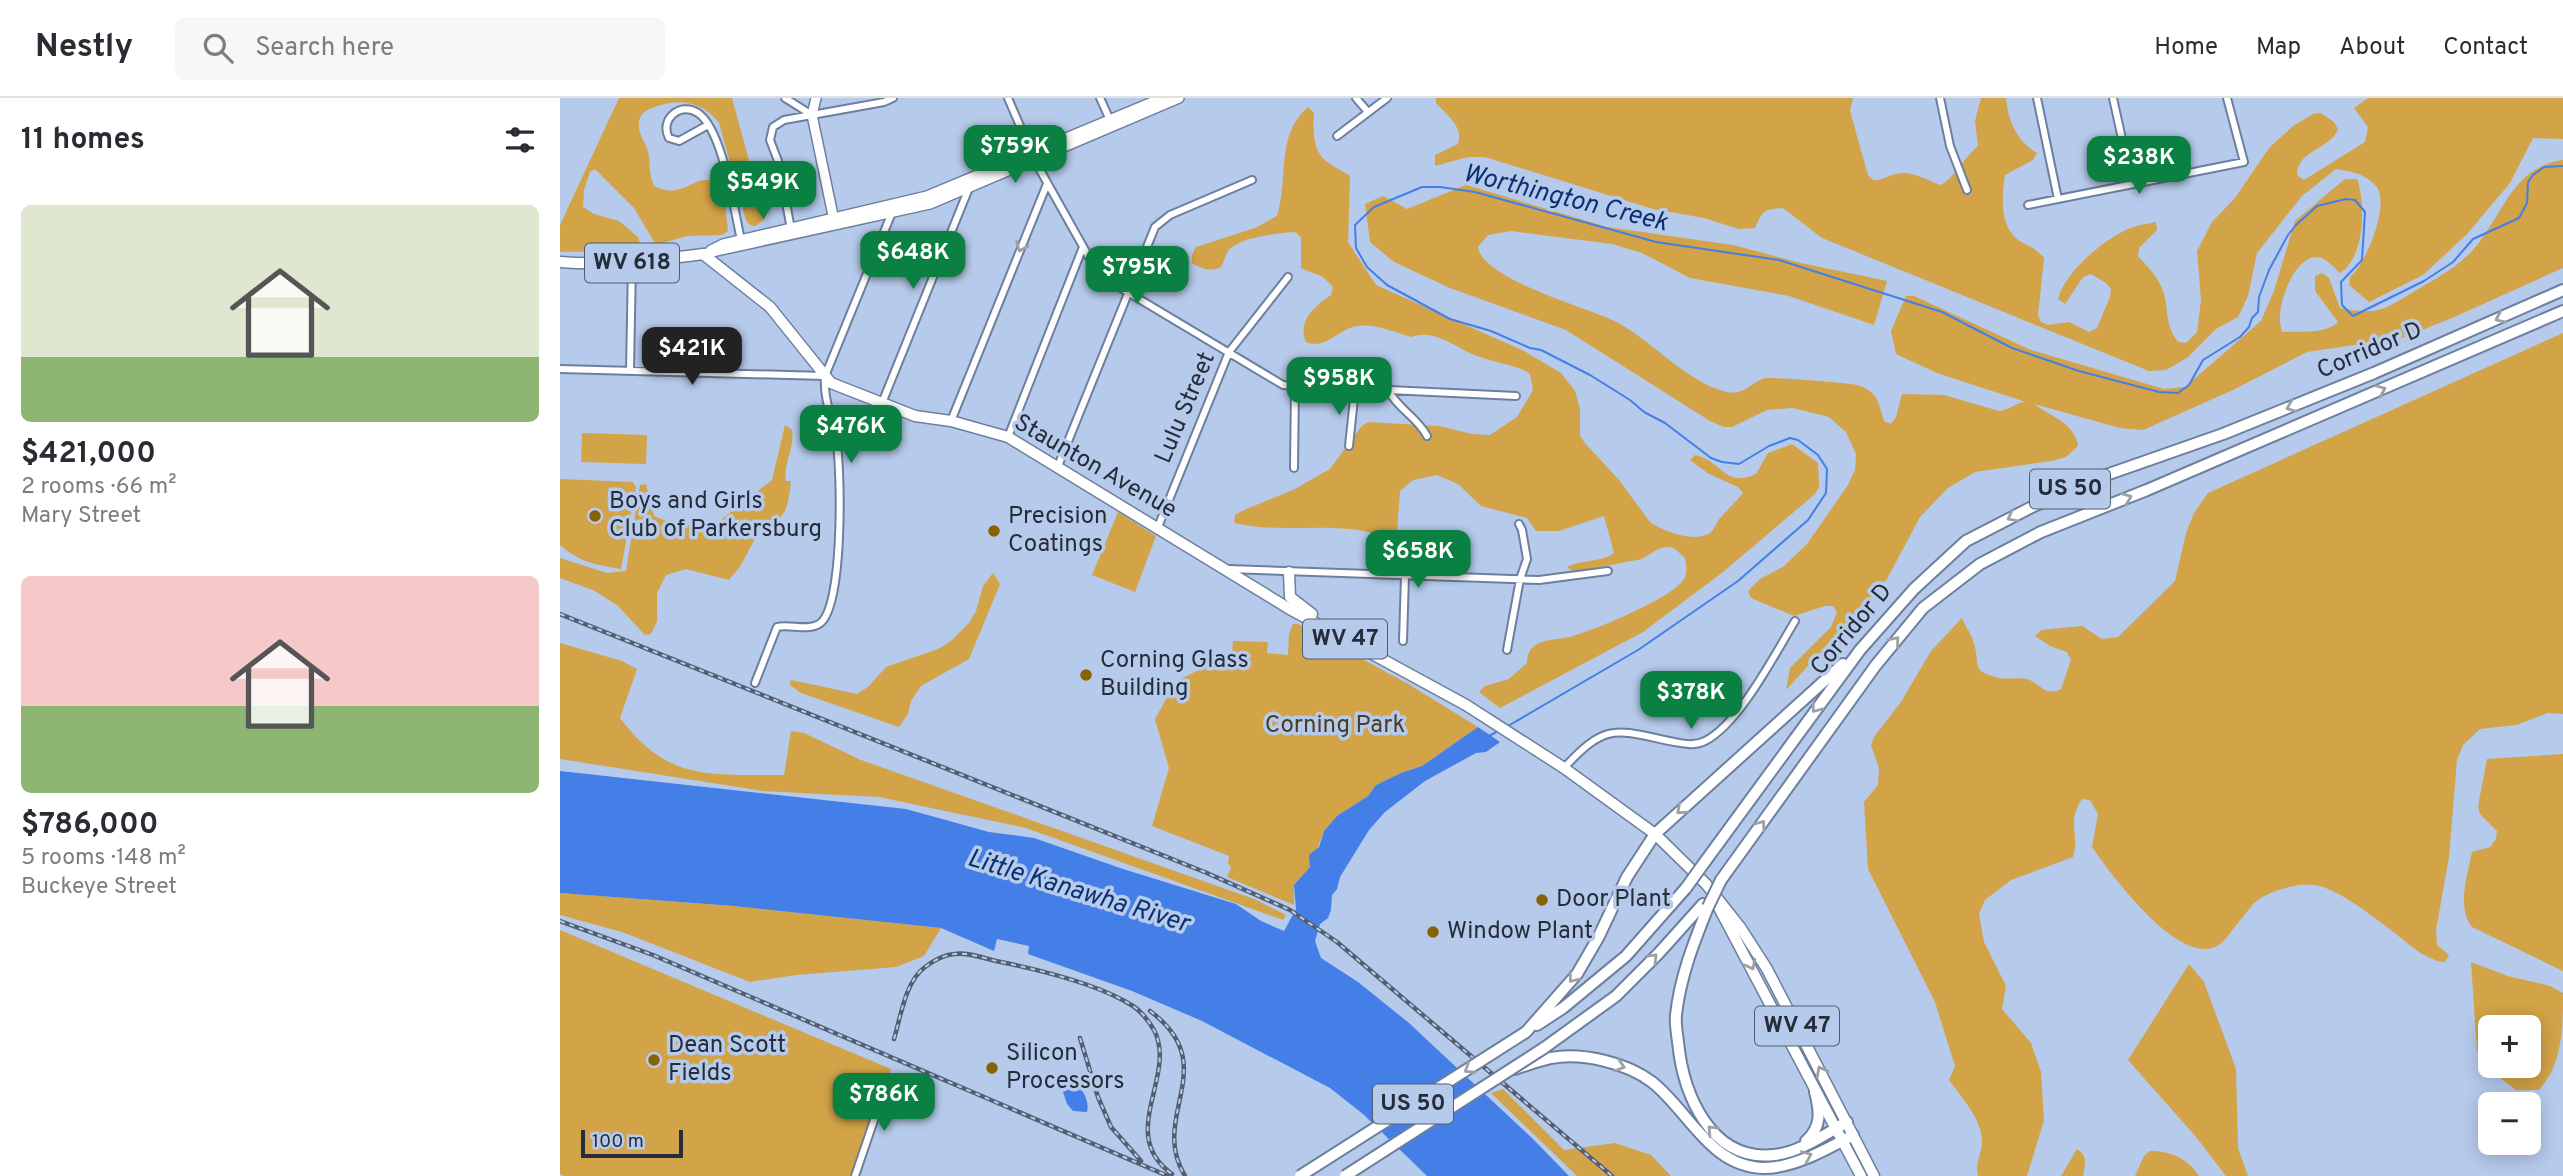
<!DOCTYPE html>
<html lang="en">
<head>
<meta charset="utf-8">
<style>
  body { margin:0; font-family:Overpass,sans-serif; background:#f7f7f7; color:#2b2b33; height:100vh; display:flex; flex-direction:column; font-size:26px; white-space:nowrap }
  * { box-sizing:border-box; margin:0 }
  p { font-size:23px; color:#7c7c81 }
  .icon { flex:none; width:38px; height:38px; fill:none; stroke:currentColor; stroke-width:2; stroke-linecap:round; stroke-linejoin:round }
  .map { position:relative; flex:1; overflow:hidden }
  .sheet { display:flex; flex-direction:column; background:#fff; width:560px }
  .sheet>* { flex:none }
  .buttons { position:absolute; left:1918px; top:917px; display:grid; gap:14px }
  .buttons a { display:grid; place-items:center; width:63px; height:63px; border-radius:10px; background:#fff; box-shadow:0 4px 18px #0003; font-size:35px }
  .scale { position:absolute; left:21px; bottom:18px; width:102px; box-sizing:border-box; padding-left:7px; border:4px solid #262d3a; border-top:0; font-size:19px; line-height:24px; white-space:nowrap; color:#262d3a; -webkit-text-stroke:5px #b6caeb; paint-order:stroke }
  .price { position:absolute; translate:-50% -60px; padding:0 16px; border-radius:14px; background:#0b8043; color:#fff; font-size:23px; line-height:46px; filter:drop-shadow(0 2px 4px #0008) }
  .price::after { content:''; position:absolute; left:50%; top:42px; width:21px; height:16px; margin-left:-10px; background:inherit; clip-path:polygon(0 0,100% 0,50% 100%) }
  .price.on { background:#222; color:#fff }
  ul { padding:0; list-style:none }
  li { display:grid; align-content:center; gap:14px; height:371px; padding:0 21px }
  li span { display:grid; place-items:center; height:217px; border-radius:10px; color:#555 }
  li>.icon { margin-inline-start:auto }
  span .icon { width:126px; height:126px; fill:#fffc; stroke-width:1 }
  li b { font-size:30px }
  h2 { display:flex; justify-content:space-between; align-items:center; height:84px; padding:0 21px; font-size:30px }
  header { display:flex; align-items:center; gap:42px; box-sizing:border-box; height:98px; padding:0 35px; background:#fff; border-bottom:2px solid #e1e1e2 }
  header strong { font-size:33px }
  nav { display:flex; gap:38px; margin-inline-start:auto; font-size:24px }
  .search { width:490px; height:63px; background:#f7f7f7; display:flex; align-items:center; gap:18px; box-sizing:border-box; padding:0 24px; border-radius:10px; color:#7c7c81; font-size:26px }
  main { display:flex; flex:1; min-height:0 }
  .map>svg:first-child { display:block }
  .green { fill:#d2a347; fill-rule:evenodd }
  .water { fill:#447fe7 }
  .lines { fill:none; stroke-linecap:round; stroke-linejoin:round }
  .stream { stroke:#447fe7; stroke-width:2 }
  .street-casing { stroke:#6d7f9e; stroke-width:10 }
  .secondary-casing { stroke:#6d7f9e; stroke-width:12 }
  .primary-casing { stroke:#6d7f9e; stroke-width:13 }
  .highway-casing { stroke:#6d7f9e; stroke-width:14 }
  .street { stroke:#fff; stroke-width:6 }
  .secondary { stroke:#fff; stroke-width:9 }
  .primary { stroke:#fff; stroke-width:10 }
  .highway { stroke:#fff; stroke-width:10 }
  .rail-casing { stroke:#535e71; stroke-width:4.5 }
  .rail { stroke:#b6caeb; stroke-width:2; stroke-dasharray:5; stroke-linecap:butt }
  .highway-bridge-casing { stroke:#6d7f9e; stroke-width:14; stroke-linecap:butt }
  .highway-bridge { stroke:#fff; stroke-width:10 }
  .oneway { stroke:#9da0a6 }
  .poi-dot { fill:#896200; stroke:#b6caeb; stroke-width:2.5 }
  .labels { text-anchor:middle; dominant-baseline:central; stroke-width:7; stroke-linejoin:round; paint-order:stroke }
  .shield { fill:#b6caeb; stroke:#515c6f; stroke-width:2 }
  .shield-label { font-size:23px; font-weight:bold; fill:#262d3a }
  .street-label { font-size:24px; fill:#262d3a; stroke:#b6caeb }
  .poi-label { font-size:24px; fill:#262d3a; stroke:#b6caeb; text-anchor:start }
  .park-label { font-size:24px; fill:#4a3d27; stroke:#b6caeb }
  .water-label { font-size:26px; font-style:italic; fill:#0c3172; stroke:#b6caeb }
</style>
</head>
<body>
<header>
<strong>Nestly</strong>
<div class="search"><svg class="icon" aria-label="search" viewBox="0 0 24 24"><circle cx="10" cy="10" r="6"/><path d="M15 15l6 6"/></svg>Search here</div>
<nav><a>Home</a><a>Map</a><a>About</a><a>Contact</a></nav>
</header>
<main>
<section class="sheet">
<h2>11 homes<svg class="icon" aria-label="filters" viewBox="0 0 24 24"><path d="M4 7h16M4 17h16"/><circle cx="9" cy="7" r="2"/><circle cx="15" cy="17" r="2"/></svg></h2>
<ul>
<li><span style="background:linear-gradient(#dfe7d0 70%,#8fb573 0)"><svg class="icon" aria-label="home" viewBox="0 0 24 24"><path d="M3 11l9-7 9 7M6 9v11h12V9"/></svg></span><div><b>$421,000</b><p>2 rooms · 66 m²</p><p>Mary Street</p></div></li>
<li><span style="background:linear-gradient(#f6c9c9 60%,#8fb573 0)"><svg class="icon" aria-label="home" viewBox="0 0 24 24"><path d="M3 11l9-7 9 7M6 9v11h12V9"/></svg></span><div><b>$786,000</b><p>5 rooms · 148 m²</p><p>Buckeye Street</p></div></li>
</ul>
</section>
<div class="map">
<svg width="2003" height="1078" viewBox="0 0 2003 1078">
  <rect width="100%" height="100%" fill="#b6caeb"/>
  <path class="green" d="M59,0H172L205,121L195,128L190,127L186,122L159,25C143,3 118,0 95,9C89,11 84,13 81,18C75,30 82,39 87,50C91,62 88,75 94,88C123,103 133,76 153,83L165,107L168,133L162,137L127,138L96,147L74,110L35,71L30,74L24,92L23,109L34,116L59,123L78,139L80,145C69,157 18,153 0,154V127Z
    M876,0H1293L1290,13L1308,77L1313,82C1322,83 1327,78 1335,76C1351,72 1366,82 1380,87C1392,83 1405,58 1418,48L1415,23L1421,0H1446C1448,23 1457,43 1477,55L1473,62L1445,77C1442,96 1439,127 1457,141C1469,150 1472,146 1484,160L1478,217L1481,224L1488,227L1509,224L1529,234L1537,230L1550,199L1551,191L1546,185L1531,176L1523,179L1505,206L1498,201C1505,174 1543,142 1568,131C1577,127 1587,126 1596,124L1597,132L1579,150L1578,158C1588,169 1600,181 1604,196C1609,215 1605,227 1618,244L1626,245L1637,234L1641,202L1637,153L1652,124L1675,100L1709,50L1733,28L1753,16L1761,15L1774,24L1778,31C1771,51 1737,52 1737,77L1744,82L1805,44L1808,29L1794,10L1808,0H2003V41L1973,40L1950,85L1907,136L1863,177L1809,204L1789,187L1790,179C1806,166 1831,105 1816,88C1805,75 1791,74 1776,71L1742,98L1697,155L1688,198L1678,219L1656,231L1627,260L1606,272L1589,273L1262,140L1223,110C1204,111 1203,112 1195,130L1179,131L1144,120L1093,111L925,59H908L875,68V57L898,46C904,29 887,17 876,5Z
    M748,9L754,15C753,31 752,52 766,63C773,69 782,72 790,78L788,144L816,187L964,253L1001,275L1015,293L1020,311V337L1024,344L1059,382L1090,424C1102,433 1139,447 1152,433C1155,430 1157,423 1161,419C1168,411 1176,404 1183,395L1178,389L1149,376L1130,362L1135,357C1161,362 1165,391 1196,376L1208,355L1232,346L1258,365L1259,389L1255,396L1163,474L1083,534L940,610L919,594L925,588L949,581L967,565C967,560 968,554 972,550C982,540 1001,542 1013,538C1035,532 1114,499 1124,481C1128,475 1126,467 1125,460L1114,450L1106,449L1098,451L1082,461L1013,474L1007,469C1022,461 1040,465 1054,455L1044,418L999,433H976L967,420L921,408L898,386L877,377L853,382L840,393L837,434C823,439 804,432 789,431C751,427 712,434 674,425L675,417L682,413L735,391L770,371L801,329L808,324L879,328L912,336L930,337L957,319L973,292L970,276L964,272C949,266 934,264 920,259C897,252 877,230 851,239C835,234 814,225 797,228C778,231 766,252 746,244C737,223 755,208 771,197L773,189L763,179L741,170V139L735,134C718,135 680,139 668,153C665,158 664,164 661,169C650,174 642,171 632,165V157L636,149L695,130L717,118C729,81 715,37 748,9Z
    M2003,62V170L1892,220L1842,240L1747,254L1675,291L1583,332L1560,330L1474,306C1490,318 1515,325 1518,348L1506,359L1491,363L1415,374L1388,390L1360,419L1327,481L1226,592L1230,570L1271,529L1277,514L1273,508H1265L1234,518L1191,500L1188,493L1200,481L1223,469L1247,446L1288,387L1295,372L1296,356L1286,334L1269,319L1233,310L1207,312L1172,329H1164L1150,323L1006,232L890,190L834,164L810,144L805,106L823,98L847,111L906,87L1047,129L1173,147L1241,165L1327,183L1314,227L1229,198L1130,180L1082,155L1052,146L951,133L928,137L918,149C922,180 1021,208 1050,221C1089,238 1124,284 1167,294C1185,298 1192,283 1206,280C1213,279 1290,285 1297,287C1301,288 1308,291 1311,294C1319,300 1321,314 1324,323L1331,326L1336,319L1342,296L1384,297L1439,313C1450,312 1456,304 1466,304L1377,275L1336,256L1331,233L1346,198H1354L1471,252L1604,291L1625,289L1701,223L1714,193L1735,123L1785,81H1797C1806,106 1805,159 1780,175C1774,170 1766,159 1757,159C1735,159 1721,199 1720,217C1719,222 1721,229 1722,234C1740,233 1765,237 1778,224L1755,193V178L1762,175L1769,180L1780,210C1819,217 1822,213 1855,193C1875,181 1896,170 1912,153C1943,119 1951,69 2003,62Z
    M2003,235V616L1988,615L1956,627L1920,631L1903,647L1897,662L1889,759L1876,832L1877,847L1889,857L1885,864L1877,863L1862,856C1837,838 1783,790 1754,787C1738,784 1706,794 1694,805C1688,812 1683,819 1677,826C1672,832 1666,842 1660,846C1622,874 1550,775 1532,749L1538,716L1530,702L1522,701C1506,724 1520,736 1513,759L1451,782L1425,802L1419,816L1424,844L1446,888L1442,911L1471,945L1481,974L1484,1022L1467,1078H1418C1415,1066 1421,1057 1422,1045C1423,1022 1402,1000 1389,982L1395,968L1375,904L1308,771L1304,704L1318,687L1319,670L1311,647L1314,639L1341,604L1371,553L1402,520C1405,528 1412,537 1414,545C1421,569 1409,572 1439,580C1448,582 1458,579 1467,581C1481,586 1485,599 1501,591L1511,562L1507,554L1490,548L1475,538L1481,532L1522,528L1542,541L1558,539L1615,483L1626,435L1634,415L1648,395Z
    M225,327L232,332C235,350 223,365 226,383H231C229,396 229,415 216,423C209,427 206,424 200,431L181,467L169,482L126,471L106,477L97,495V523L91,536L85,537L58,508L35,493L0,480V460L47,475L66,473L80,387L86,386L94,418L119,428L158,424L212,382Z
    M22,335L87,337L86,366L21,364Z
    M0,381L73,384L76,389L61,471C36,467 19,464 0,447Z
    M558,414L596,438L575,494L532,477Z
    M433,475L440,486L409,561L361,588L351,603L348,616L339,629L241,595L230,587L231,582L297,596L308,589L326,569L378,551L391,543L409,525L416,513L423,488Z
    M733,526H738L848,586L918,629L862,668L841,675L816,687L808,698L777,718L764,733L750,769L734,787V807L667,779L671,770L668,765L669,758L592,728L609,670L595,621L616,583L672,556L673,543L708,544L707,555L728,557L729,536Z
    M0,545L62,563L77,571L60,620C109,685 151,676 224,677L231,633L244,635L301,662L694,801L726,817L723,822L466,730L319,699L203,693L0,661Z
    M2003,656V873L1912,829C1896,809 1908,776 1912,754L1930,749L1936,741L1937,733L1920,716L1918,708L1927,661Z
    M0,795L174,808L381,830L364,858L336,869L236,877L190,884L62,834L0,817Z
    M0,832L331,971L297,1078H4L0,1076Z
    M1911,864L1948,878L1990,888L2003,895C2003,929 2003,965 1979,992H1956L1931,973L1917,953ZM1930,929H1969V968H1930Z
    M1629,866L1644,884L1676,971L1678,1050L1688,1078H1666L1637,1040L1568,962Z
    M943,991L1004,1052L1055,1045L1091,1057L1111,1078H1017L931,995Z
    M1517,1051C1528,1058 1525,1066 1523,1078H1501Z
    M1590,1053C1611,1053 1627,1060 1639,1078H1575L1584,1058Z"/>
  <path class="water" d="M918,629L940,644L926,654L916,655L865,683L825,714L809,732L780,779L777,791L772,797L771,812L768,820L760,826L755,843L761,860L798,884L849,925L972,1040L1009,1078H867L803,1016L770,990L642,923L572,893L468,856L469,848L437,841L434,853L381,830L174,808L0,795V673L346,711L429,734L474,740L563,771L676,806L701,823L724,833L736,811L734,787L750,769L749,757L759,749L764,733L777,718L808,698L816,687L841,675L862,668Z
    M512,980C521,989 530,1001 527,1014L513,1013L507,1006L502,991Z"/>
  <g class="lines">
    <path class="stream" d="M948,628L1078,552L1178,483L1248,422L1266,395L1267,371L1258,357L1238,342L1230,340L1209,348L1179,366L1162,364L1151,360L1105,325L1084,314L1070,302L1030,277L981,252L970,250L931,233L890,221L827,187L807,169L796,150L795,127L814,109L862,89H880L915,94L1096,144L1219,162L1382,214L1452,250L1519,273L1599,294L1618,295L1629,287L1643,262L1680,239L1689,229L1692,220L1698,214L1699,199L1709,172L1728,137L1736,127L1757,108L1786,101L1795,102L1805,114L1802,162L1781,184L1782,207L1793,218L1864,183L1893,164L1913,141L1959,120L1967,105L1968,84L1973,77L1984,69L2003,68
      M929,638L940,632"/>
    <defs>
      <path id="street" d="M225,0L252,17
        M448,0L475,63L539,177L723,287L956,298
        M540,0L550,22
        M796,0L808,14
        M1380,0L1390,48L1407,92
        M1477,0L1498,101
        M1553,0L1572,86
        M148,27L119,43L109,40C99,22 120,3 138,15C163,32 174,112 181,142
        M777,38L827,0
        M1468,107L1684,64L1667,0
        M231,131L218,63L210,42L213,29L224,22L324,4L333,0
        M0,271L265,278
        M70,273L72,165
        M828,292C839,312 857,319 867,338
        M322,305L409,90
        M391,323L487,86
        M448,339L523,149
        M789,348L795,291
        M498,368L595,129L610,117L692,82
        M734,370L735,288
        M598,429L669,254L728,179
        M668,471L979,482L1048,473
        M843,543L845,478
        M947,552L960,481L967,461L962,432L959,426
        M195,585L217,529C229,526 248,533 259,526C284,511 281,376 277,347C274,323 263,303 265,278L333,112
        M1004,670C1047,623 1056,632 1114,644C1125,646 1135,648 1145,643C1179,626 1215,556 1235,523
        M295,1078L327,984"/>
      <path id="secondary" d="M256,0L252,17L275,127
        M151,152L163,146L367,98L602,0
        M143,156L370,106L619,0"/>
      <path id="primary" d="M0,164C48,168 95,162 143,156L210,209L271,285L355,318L391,323L448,339L728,510L906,607L1004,670L1095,736L1146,786L1180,829L1207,871L1314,1078
        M729,474L730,499L752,516
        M1158,808L1301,1078"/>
      <path id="highway" d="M1144,765L1300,552L1354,491L1406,443L1472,409L1529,383L1663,336L1814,275L2003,192
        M1161,782L1316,567L1363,510L1420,466L1481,434L1587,392L2003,213
        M1148,809C1134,844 1120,879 1116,917C1115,926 1117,935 1118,944C1123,995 1150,1064 1214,1057C1239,1055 1265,1036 1287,1024
        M977,927L1003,910L1066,858L1126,790
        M966,934L1017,876L1038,840L1067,779L1095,736L1283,566
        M984,950L1056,898L1099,855L1143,806
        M955,971C966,967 979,963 991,960C1022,954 1067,965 1092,984C1129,1013 1150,1069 1204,1070C1234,1070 1267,1051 1293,1037
        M1246,1043C1262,1029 1260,1013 1255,994"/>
    </defs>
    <use href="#street" class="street-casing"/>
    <use href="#secondary" class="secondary-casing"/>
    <use href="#primary" class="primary-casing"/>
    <use href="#highway" class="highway-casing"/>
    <use href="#street" class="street"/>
    <use href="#secondary" class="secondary"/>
    <use href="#primary" class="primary"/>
    <use href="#highway" class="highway"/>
    <defs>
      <path id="rail" d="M0,516L647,775L730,812L777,844L1052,1078
        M0,823L93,857L608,1078
        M590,913C664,968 588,1018 625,1078
        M520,940L538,999L551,1029L581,1063
        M334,941C341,918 345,884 365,869C373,863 384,857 394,856C408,854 423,860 436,863C476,871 539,886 573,908C582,914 588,922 594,932C618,978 556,1036 612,1076"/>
    </defs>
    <use href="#rail" class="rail-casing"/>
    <use href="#rail" class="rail"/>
    <defs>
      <path id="highway-bridge" d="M1126,790L1144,765
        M1148,809L1161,782
        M740,1078L966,934
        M785,1078L984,950"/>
    </defs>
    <use href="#highway-bridge" class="highway-bridge-casing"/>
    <use href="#highway-bridge" class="highway-bridge"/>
  </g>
  <defs><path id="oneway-chevron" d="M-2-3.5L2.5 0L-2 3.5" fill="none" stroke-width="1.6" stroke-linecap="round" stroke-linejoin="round" transform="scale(1.75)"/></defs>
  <g class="oneway">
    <use href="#oneway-chevron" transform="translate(461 149) rotate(112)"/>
    <use href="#oneway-chevron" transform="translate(1940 220) rotate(156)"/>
    <use href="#oneway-chevron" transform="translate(1821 292) rotate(-23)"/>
    <use href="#oneway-chevron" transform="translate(1731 309) rotate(158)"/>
    <use href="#oneway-chevron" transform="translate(1567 400) rotate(-21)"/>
    <use href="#oneway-chevron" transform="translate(1452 419) rotate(152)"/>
    <use href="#oneway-chevron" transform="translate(1335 543) rotate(-51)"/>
    <use href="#oneway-chevron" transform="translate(1256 610) rotate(127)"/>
    <use href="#oneway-chevron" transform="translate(1121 712) rotate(138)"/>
    <use href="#oneway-chevron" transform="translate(1201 727) rotate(-54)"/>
    <use href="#oneway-chevron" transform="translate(1093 860) rotate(-46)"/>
    <use href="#oneway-chevron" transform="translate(1191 867) rotate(62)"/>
    <use href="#oneway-chevron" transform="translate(1013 880) rotate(128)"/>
    <use href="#oneway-chevron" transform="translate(1060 968) rotate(18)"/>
    <use href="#oneway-chevron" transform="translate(909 971) rotate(147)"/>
    <use href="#oneway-chevron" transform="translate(1261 973) rotate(-118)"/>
    <use href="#oneway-chevron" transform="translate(1152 1032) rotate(-133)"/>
    <use href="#oneway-chevron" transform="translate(1247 1058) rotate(-22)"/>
  </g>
  <g class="poi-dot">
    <circle cx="35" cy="418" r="7"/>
    <circle cx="434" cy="433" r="7"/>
    <circle cx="526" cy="577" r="7"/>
    <circle cx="982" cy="802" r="7"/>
    <circle cx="873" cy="834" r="7"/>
    <circle cx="94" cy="962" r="7"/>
    <circle cx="432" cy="970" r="7"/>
  </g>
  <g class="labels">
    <g class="shield">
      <rect x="25" y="145.5" width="94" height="39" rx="5"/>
      <rect x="1470" y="371.5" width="80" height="39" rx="5"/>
      <rect x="743" y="521.5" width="84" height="39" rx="5"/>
      <rect x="1195" y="908.5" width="84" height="39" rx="5"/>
      <rect x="813" y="986.5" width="80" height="39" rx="5"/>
    </g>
    <g class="shield-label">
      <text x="72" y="165">WV 618</text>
      <text x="1510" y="391">US 50</text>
      <text x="785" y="541">WV 47</text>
      <text x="1237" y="928">WV 47</text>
      <text x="853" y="1006">US 50</text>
    </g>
    <g class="street-label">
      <text transform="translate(1810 253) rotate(-23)">Corridor D</text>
      <text transform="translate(626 310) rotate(-67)">Lulu Street</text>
      <text transform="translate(535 369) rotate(30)">Staunton Avenue</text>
      <text transform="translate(1292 532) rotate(-50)">Corridor D</text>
    </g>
    <g class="poi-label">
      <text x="49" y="404">Boys and Girls<tspan x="49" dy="28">Club of Parkersburg</tspan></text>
      <text x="448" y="419">Precision<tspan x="448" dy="28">Coatings</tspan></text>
      <text x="540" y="563">Corning Glass<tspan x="540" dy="28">Building</tspan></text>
      <text x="996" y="802">Door Plant</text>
      <text x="887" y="834">Window Plant</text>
      <text x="108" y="948">Dean Scott<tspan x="108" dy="28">Fields</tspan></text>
      <text x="446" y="956">Silicon<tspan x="446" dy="28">Processors</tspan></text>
    </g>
    <g class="park-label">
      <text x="775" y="628">Corning Park</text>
    </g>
    <g class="water-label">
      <text transform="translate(1005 101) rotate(14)">Worthington Creek</text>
      <text transform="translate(518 794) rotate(17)">Little Kanawha River</text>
    </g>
  </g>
</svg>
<div class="buttons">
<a>+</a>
<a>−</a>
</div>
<div class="scale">100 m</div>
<b class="price" style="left:455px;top:87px">$759K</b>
<b class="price" style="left:1579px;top:98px">$238K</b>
<b class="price" style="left:203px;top:123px">$549K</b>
<b class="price" style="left:353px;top:193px">$648K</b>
<b class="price" style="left:577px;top:208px">$795K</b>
<b class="price on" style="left:132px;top:289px">$421K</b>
<b class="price" style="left:779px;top:319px">$958K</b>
<b class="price" style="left:291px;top:367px">$476K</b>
<b class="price" style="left:858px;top:492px">$658K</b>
<b class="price" style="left:1131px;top:633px">$378K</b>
<b class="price" style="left:324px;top:1035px">$786K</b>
</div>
</main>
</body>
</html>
